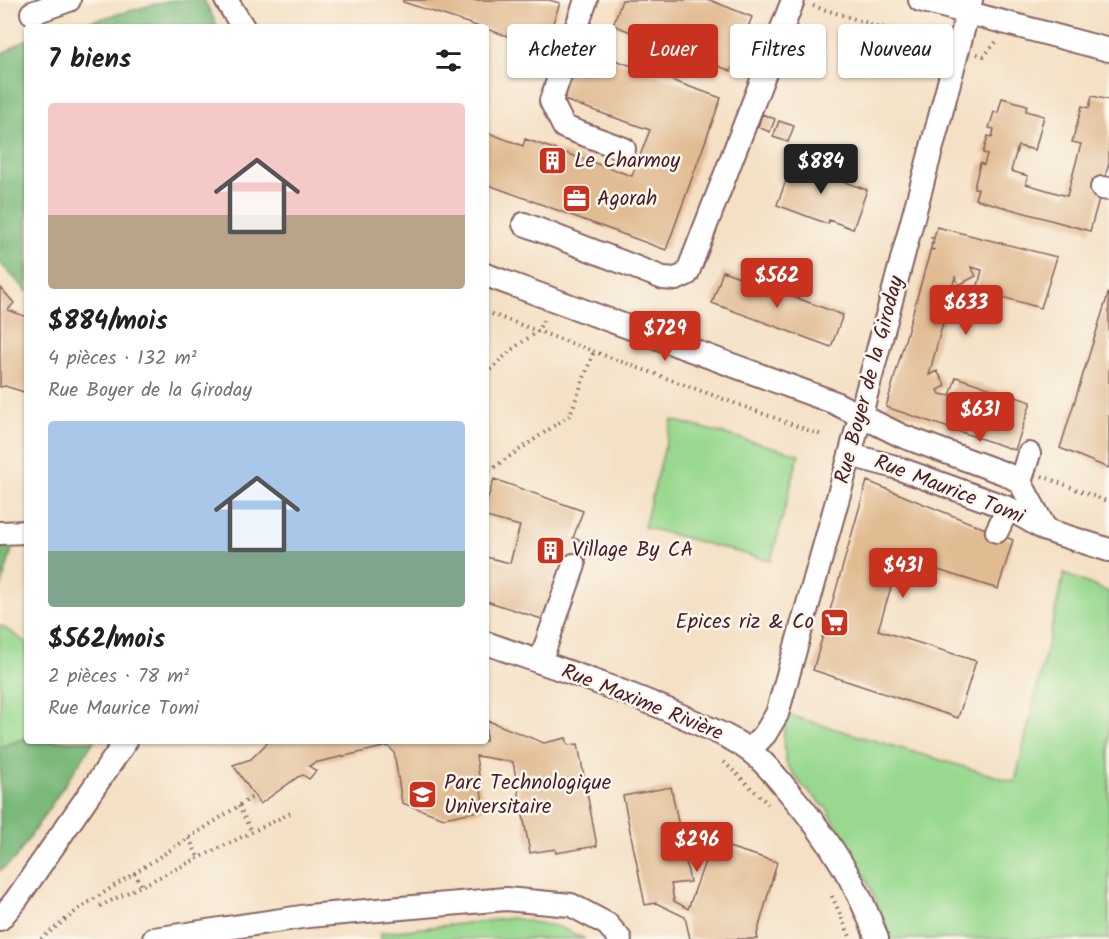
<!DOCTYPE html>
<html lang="fr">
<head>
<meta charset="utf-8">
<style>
  body { margin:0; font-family:Kalam,sans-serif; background:#f2f2f2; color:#202124; height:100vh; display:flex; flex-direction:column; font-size:22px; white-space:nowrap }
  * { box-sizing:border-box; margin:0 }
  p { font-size:20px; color:#757577 }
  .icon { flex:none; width:33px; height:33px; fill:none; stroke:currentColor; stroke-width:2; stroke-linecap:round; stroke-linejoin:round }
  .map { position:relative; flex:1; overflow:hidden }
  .panel { position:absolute; left:24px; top:24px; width:465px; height:720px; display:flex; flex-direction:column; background:#fff; border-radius:6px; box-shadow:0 2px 4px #0004 }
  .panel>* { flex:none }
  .guide { position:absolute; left:507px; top:24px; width:512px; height:54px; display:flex; gap:12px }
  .price { position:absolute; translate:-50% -51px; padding:0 14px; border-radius:6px; background:#c8321e; color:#fff; font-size:20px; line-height:39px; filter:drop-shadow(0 2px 3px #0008) }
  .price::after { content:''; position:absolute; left:50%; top:36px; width:18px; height:14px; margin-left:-9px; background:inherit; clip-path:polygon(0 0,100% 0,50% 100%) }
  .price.active { background:#222; color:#fff }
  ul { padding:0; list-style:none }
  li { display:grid; align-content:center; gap:12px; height:318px; padding:0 24px }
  li span { display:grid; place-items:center; height:186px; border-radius:6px; color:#555 }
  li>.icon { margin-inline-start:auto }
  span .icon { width:108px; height:108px; fill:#fffc; stroke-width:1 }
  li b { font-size:26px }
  h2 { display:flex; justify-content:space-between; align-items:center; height:72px; padding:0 24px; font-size:26px }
  .chip { padding:0 21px; border-radius:6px; background:#fff; box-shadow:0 2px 4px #0004; font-size:21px; line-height:54px }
  .chip.active { background:#c8321e; color:#fff }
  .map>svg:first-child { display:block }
  .green { fill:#99d98f; stroke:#727c5d; stroke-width:1.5 }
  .forest { fill:#7ab97a; stroke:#626c52; stroke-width:1.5 }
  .building { fill:#e1bb92 }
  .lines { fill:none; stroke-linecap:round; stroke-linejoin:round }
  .minor-casing { stroke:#866361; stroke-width:26 }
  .path { stroke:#866361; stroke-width:4; stroke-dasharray:1.5 4.5; stroke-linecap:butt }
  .minor { stroke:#fff; stroke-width:22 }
  .labels { text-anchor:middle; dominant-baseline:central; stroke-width:5; stroke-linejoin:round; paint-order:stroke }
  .poi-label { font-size:21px; fill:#4a1f2b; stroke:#fbf7ec; text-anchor:start }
  .street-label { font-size:21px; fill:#4a1f2b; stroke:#fbf7ec }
</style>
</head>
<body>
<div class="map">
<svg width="1109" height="939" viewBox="0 0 1109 939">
  <rect width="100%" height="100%" fill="#fbf7ec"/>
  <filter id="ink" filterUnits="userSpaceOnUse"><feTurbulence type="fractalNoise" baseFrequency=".0167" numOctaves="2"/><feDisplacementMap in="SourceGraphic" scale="12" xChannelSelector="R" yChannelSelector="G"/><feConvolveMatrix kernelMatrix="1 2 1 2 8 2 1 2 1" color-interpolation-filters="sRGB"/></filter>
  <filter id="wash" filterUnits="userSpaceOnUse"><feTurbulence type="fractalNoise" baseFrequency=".008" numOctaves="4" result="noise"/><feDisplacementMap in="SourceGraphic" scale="24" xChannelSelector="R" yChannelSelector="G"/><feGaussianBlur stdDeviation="1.35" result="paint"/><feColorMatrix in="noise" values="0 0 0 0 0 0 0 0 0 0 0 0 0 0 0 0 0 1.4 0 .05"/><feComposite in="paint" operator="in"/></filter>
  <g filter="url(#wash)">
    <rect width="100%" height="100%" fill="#f4e0c4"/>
    <path class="green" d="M672,420L799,454L771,561L644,527Z
      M1064,574L1109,592V939H891L866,877L827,809L801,784L786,763L783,737L788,715L1015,782Z
      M0,625L27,643V738L0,747Z
      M512,918L559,927L585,939H381L380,933Z"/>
    <path class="forest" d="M171,0H204L218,27H69Z
      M27,39V291L0,263V55Z
      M13,546L0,591V547Z
      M27,738V741H94L15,859L0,871V747Z"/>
    <g id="blocks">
      <path class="building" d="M403,0H549L560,3L544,48L486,29V27H480L403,2Z
        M622,0H710L752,17L731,71L613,25Z
        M576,46L721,98L666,250L486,184V132L523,146L525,139L632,176L650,130L558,98Z
        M1092,96L1109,100V163L1090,231L975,199L978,189L974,188L980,163L984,165L987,154L983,153L988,136L992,137L994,129L989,128L994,112L998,113L1002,98L1027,105L1026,111L1044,116L1035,150L1018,146L1011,171L1028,176L1026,184L1067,196L1081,144L1072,142L1082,106L1089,108Z
        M762,114L775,119L770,132L758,127Z
        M779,121L794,126L788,142L773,137Z
        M794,159L847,179L845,182L867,190L853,229L829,220L828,224L777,205Z
        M937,227L1057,257L1041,308L977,290L982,270L971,267L976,276L959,285L955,277L929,375L937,371L946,386L938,390L940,394L950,396L956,377L1031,402L1015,450L886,407Z
        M723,271L843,315L831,347L712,303Z
        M0,287L14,303L8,310L27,317V396L24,392L5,386L0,387Z
        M1109,291V465L1108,468L1060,448Z
        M494,479L583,511L573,538L591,544L583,569L564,562L542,619L486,601V557L510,563L520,526L486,517V504Z
        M867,481L1013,540L998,589L900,558L878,630L976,661L958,718L813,670Z
        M486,720L544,743L566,738L568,745L578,744L597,846L556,853L555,849L530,853L513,762L476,756L484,810L444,818L402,803L394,752L388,746L314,763L309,766L316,771L309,779L303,775L298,777L260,804L233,765L251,759L267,743L266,741H486Z
        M671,787L690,882L671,884L674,901L688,909L712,842L777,862L757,934L758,939H690L685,917L656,903L645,905L623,796Z"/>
    </g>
  </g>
  <g filter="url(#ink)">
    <use href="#blocks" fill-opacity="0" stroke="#866361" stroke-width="1.5"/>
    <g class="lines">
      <defs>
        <path id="minor" d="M226,0L243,27
          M586,0L551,101L564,127L624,149
          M920,0L1109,50
          M32,13L69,0
          M1102,188L1109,189
          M524,224L663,278L676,279L687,274L793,0
          M486,275L833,402L902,436L1006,474L1020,482L1046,530
          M850,455L892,466L1008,508L1046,530L1109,550
          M1020,482L1029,454
          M997,531L1008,508
          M0,533L27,532
          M486,643C556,668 628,691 695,722C714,731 734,738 751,752C766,763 777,778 789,792C827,836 858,883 877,939
          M540,662L574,565
          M750,750L765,734L777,714L850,455L971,0
          M0,919L16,900L126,741
          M154,939L308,916L506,899L571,905L607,924L620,939"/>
      </defs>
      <use href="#minor" class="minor-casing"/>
      <path class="path" d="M813,6L938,45
        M749,27L760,29
        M977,54L984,56L996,42
        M932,237L933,252
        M486,312L824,436
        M486,374L511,350L537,332L545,317
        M486,475L487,472L570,415L594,351
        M1042,476L1109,502
        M724,762L768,804
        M239,806L252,833
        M189,838L199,859
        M134,873L142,886
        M832,896L851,939
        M100,906L291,813
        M41,939L80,908L254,796"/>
      <use href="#minor" class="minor"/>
    </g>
  </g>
  <defs>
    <symbol id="building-square" viewBox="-11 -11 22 22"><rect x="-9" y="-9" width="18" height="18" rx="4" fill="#c8321e" stroke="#fbf7ec"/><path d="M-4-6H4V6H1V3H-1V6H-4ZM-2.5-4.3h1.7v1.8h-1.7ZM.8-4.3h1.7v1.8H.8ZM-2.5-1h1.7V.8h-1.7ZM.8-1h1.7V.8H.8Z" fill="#fff"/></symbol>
    <symbol id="office-square" viewBox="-11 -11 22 22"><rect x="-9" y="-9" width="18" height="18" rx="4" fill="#c8321e" stroke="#fbf7ec"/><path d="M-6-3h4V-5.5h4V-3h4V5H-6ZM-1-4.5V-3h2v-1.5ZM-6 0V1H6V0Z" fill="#fff"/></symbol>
    <symbol id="supermarket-square" viewBox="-11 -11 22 22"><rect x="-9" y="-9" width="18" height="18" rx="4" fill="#c8321e" stroke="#fbf7ec"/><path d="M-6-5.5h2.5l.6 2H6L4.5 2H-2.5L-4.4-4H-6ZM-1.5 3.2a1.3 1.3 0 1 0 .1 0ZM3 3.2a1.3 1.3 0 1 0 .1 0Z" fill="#fff"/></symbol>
    <symbol id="university-square" viewBox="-11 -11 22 22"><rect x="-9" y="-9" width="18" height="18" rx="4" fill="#c8321e" stroke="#fbf7ec"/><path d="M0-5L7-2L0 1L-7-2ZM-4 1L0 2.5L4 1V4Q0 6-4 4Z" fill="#fff"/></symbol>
  </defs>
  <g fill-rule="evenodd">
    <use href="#building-square" x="536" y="144" width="33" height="33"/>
    <use href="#office-square" x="560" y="182" width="33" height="33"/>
    <use href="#building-square" x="534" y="534" width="33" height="33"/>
    <use href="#supermarket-square" x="818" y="606" width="33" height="33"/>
    <use href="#university-square" x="406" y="778" width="33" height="33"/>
  </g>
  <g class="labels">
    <g class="poi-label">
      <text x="574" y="161">Le Charmoy</text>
      <text x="597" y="199">Agorah</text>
      <text x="572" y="550">Village By CA</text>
      <text x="814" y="622" text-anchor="end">Epices riz &amp; Co</text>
      <text x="444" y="783">Parc Technologique<tspan x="444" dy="24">Universitaire</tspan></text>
    </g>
    <g class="street-label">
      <text transform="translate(870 380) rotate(-75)">Rue Boyer de la Giroday</text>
      <text transform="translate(949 490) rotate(21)">Rue Maurice Tomi</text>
      <text transform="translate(642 703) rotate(22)">Rue Maxime Rivière</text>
    </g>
  </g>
</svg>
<b class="price active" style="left:821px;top:195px">$884</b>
<b class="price" style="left:777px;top:309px">$562</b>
<b class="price" style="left:966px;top:336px">$633</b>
<b class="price" style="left:665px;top:362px">$729</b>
<b class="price" style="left:980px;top:443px">$631</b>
<b class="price" style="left:903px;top:599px">$431</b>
<b class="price" style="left:697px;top:873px">$296</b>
<div class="guide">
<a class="chip">Acheter</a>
<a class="chip active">Louer</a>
<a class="chip">Filtres</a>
<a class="chip">Nouveau</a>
</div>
<section class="panel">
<h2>7 biens<svg class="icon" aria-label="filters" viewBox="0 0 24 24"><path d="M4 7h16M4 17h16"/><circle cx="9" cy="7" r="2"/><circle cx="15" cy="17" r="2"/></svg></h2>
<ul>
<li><span style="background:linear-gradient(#f6c9c9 60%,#b9a48a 0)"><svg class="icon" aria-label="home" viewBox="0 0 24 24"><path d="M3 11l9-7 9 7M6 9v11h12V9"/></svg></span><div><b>$884/mois</b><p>4 pièces · 132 m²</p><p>Rue Boyer de la Giroday</p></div></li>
<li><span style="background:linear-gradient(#a9c7e8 70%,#7fa58c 0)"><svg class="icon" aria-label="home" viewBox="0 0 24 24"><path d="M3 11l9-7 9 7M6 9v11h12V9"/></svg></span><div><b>$562/mois</b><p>2 pièces · 78 m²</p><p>Rue Maurice Tomi</p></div></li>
</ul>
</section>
</div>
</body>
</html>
